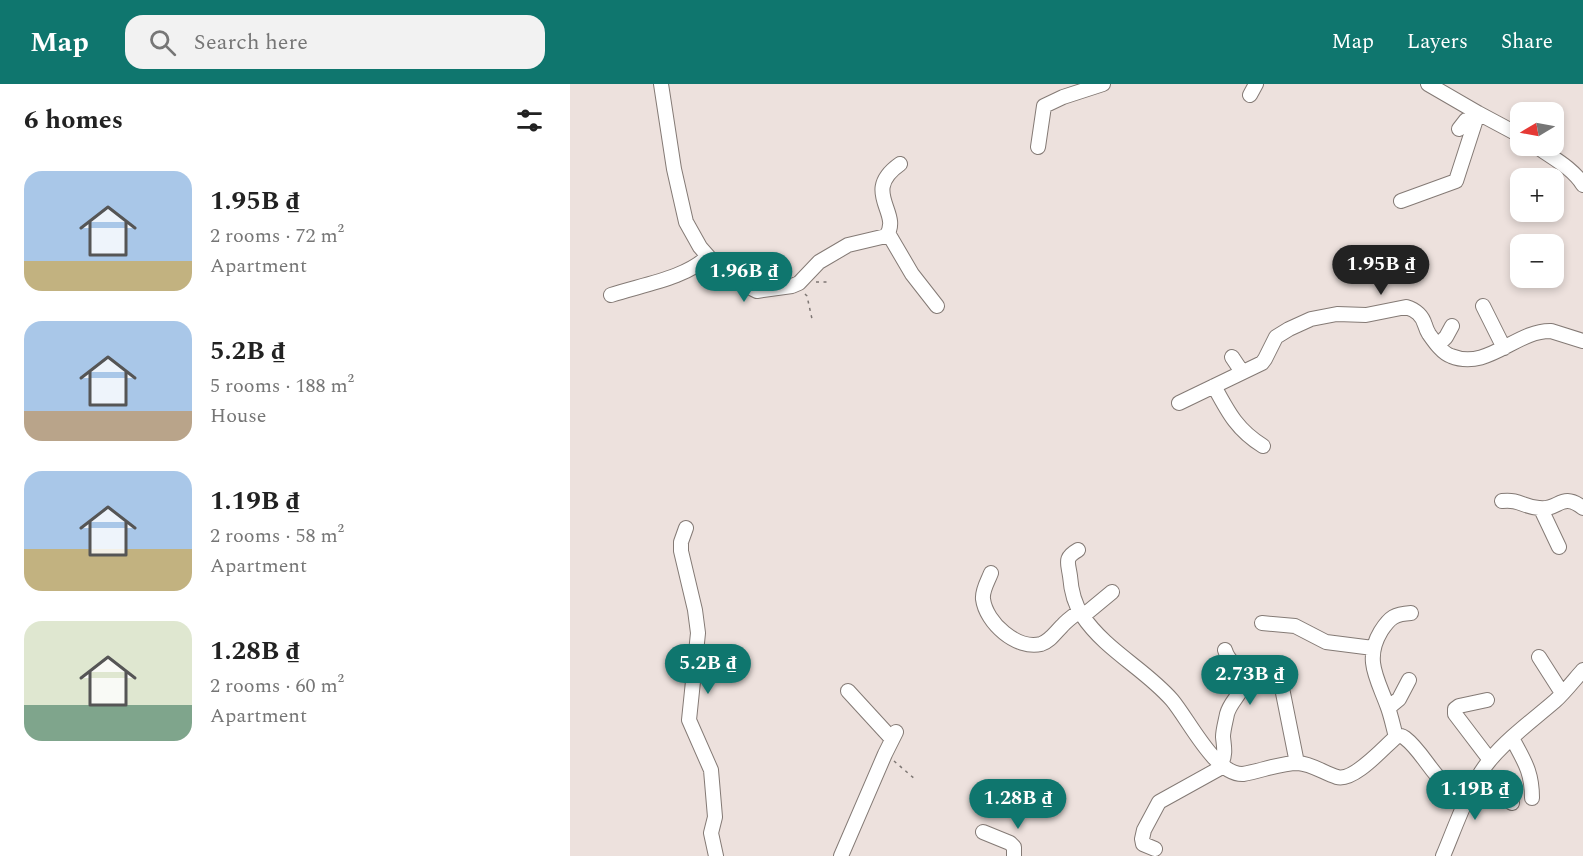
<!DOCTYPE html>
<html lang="en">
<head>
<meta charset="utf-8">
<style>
  body { margin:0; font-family:Spectral,serif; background:#f2f2f2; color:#222; height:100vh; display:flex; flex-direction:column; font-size:22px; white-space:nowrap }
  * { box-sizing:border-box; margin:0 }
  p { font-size:20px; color:#767676 }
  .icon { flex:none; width:33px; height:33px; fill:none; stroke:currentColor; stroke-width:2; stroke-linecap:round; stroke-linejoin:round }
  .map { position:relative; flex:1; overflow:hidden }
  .side { display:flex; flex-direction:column; background:#fff; width:570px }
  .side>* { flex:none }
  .needle { width:39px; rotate:260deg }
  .tools { position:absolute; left:940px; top:18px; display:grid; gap:12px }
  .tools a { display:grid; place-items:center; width:54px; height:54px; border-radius:12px; background:#fff; box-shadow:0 3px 9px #0003; font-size:30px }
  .price { position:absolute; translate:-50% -51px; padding:0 14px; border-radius:21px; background:#0f766e; color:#fff; font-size:20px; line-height:39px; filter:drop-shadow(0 2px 3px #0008) }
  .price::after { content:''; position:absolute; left:50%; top:36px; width:18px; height:14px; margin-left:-9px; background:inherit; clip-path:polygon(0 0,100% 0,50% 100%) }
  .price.current { background:#222; color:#fff }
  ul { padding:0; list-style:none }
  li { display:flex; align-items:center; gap:18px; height:150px; padding:0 24px }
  li span { display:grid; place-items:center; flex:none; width:168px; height:120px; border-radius:18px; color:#555 }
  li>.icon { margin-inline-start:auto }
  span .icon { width:72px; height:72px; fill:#fffc; stroke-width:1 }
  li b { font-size:26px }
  h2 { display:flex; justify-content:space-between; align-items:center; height:72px; padding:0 24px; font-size:26px }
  header { display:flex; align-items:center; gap:36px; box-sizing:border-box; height:84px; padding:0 30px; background:#0f766e; color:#fff }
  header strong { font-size:28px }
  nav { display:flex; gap:33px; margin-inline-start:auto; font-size:21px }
  .search { width:420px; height:54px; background:#f2f2f2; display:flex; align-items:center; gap:15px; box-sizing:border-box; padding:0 21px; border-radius:18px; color:#767676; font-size:22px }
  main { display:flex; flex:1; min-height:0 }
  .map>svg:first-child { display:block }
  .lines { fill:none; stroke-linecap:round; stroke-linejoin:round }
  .minor-casing { stroke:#847a75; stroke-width:16 }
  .path { stroke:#7d7673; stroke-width:1.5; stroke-dasharray:3 4.5; stroke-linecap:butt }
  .minor { stroke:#fff; stroke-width:14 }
</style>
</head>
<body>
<header>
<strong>Map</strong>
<div class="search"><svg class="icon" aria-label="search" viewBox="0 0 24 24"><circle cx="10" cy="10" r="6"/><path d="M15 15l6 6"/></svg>Search here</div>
<nav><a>Map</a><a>Layers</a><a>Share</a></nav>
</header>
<main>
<section class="side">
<h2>6 homes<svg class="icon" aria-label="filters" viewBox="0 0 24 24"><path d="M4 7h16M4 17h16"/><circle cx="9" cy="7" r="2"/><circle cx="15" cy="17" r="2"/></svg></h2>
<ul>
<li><span style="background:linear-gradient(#a9c7e8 75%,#c2b280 0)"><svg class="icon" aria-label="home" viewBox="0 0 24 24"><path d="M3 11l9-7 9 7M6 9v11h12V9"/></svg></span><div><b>1.95B ₫</b><p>2 rooms · 72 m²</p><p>Apartment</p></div></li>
<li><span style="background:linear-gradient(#a9c7e8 75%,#b9a48a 0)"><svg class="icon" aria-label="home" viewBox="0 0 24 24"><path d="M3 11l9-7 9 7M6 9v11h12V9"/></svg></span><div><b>5.2B ₫</b><p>5 rooms · 188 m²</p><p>House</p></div></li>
<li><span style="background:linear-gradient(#a9c7e8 65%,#c2b280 0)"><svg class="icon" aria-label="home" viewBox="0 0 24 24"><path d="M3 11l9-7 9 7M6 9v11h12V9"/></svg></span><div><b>1.19B ₫</b><p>2 rooms · 58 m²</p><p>Apartment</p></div></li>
<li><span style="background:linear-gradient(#dfe7d0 70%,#7fa58c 0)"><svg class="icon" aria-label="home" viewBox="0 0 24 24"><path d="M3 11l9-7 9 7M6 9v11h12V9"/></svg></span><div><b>1.28B ₫</b><p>2 rooms · 60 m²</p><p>Apartment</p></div></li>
</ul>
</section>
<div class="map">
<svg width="1013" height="772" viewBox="0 0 1013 772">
  <rect width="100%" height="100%" fill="#ede1dd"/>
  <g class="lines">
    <defs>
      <path id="minor" d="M91,0L104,85L116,138L130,163L144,179L165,196L187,207L222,202L229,199L249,178L278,161L316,152C333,129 290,108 330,80
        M858,0L908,29L951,52
        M680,11L686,0
        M889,45L896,36H901L905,37
        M966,62C981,73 1003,84 1013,101
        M468,63L474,22L493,13L533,0
        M831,117L886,97L908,29
        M318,149L342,190L367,222
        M41,211C71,201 117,194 138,172
        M913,222L934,264
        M868,261L876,253L882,242
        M662,273L672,288
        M644,302C658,328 667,346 693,362
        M609,319L692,279L695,275L706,253L719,245L741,235L767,230L796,231L836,223C846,226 852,231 855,241C856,244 857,247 859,250C864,257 872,269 881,272C918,287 946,246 981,247L1013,257
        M932,417C950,415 953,423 969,424C989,427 991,407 1013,424
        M971,425L989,463
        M116,444L111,458V467L125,526L128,549L119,636L141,686L145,733L141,749L146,772
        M508,466C494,474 498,478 500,492C501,505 505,521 512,531C535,566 575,585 602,616C619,636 645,691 673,690C691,687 710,679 728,679C742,680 754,689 767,693C784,698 814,663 826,653C831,652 831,651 835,654C851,666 861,689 877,702C883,707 892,709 899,712
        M421,489C418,497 412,506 413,515C416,539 447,566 471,560C480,557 485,549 492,542C497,536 503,532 510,527
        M513,532L542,508
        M692,539L725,542L756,558L803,564
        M969,573L992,609
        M711,599L727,679
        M278,607L322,655
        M917,616L889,622L885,625V630L920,676
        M818,624L829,615L839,596
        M826,653C823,642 821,631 817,621C807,594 794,575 811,547C820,533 825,530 841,529
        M942,654C954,677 962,687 962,714
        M651,680C656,670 654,663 653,653C653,646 656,636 657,630C661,615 676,608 673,592C670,580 659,581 655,566
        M907,696L942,719
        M413,748L440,759L444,763V772
        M585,765L573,760L572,755L574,746L589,718L654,682
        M271,772L315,670L326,648
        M873,772C885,744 900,699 920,676C938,654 963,636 985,617C995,608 1004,596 1013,586"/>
    </defs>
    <use href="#minor" class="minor-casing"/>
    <path class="path" d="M246,198H260
      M235,210L237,212L242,235
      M98,581L114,574
      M324,677L346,696"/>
    <use href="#minor" class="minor"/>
  </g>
</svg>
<div class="tools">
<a><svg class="needle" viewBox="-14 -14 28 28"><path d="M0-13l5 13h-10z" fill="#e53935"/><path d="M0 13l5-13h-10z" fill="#767676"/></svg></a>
<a>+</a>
<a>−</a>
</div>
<b class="price current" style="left:811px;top:212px">1.95B ₫</b>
<b class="price" style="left:174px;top:219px">1.96B ₫</b>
<b class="price" style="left:138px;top:611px">5.2B ₫</b>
<b class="price" style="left:680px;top:622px">2.73B ₫</b>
<b class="price" style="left:905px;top:737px">1.19B ₫</b>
<b class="price" style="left:448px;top:746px">1.28B ₫</b>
</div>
</main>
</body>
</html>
